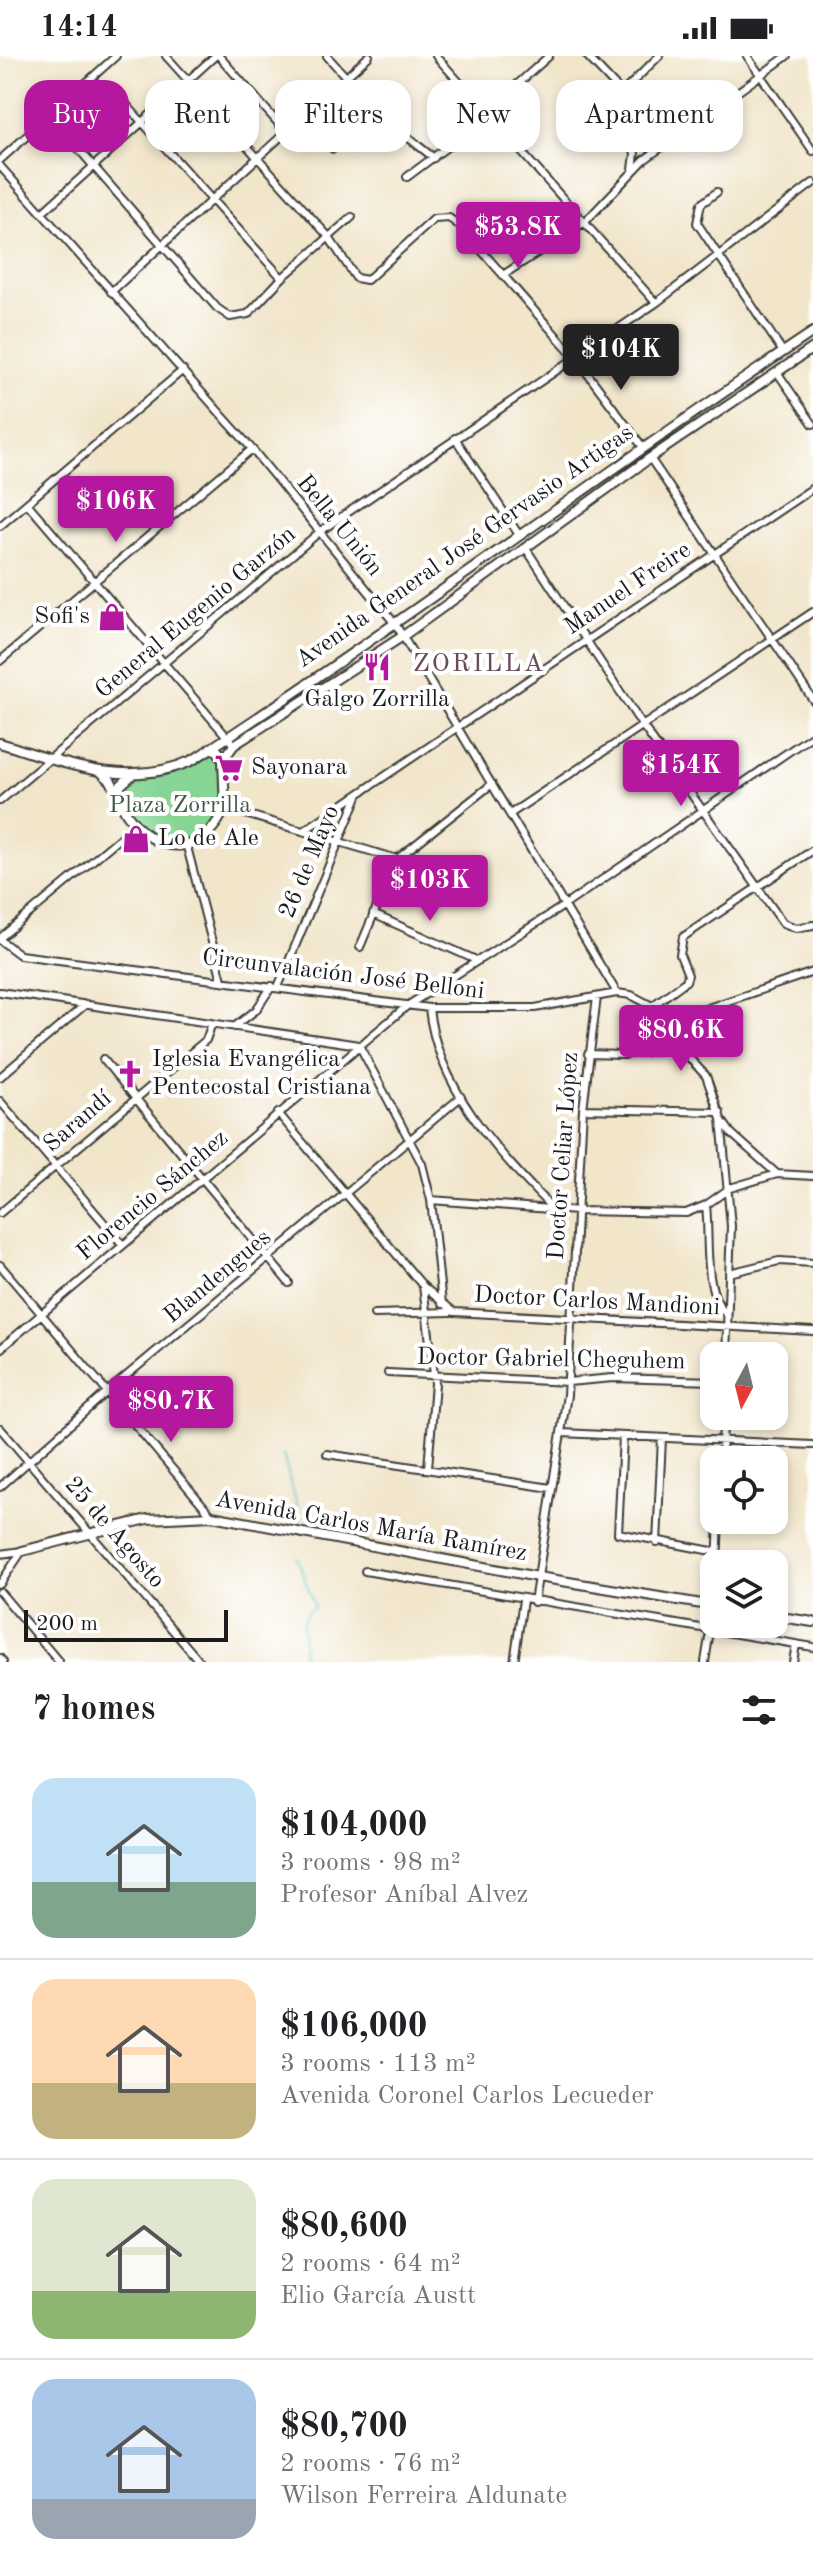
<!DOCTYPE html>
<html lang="en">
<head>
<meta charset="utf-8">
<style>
  body { margin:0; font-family:"Old Standard TT",serif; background:#f6f6f6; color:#202124; height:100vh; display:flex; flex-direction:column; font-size:30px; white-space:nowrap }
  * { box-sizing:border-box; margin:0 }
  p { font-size:26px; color:#757577 }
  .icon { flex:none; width:44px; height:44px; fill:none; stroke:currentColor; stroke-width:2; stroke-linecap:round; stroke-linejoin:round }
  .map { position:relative; height:1606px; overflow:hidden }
  .details { display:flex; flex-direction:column; background:#fff; flex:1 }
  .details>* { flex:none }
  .guide { position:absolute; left:24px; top:24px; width:766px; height:72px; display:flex; gap:16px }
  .needle { width:52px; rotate:187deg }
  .tools { position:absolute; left:700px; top:1286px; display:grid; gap:16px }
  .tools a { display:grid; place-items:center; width:88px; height:88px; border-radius:16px; background:#fff; box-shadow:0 4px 12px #0003; font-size:40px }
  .scale { position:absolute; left:24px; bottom:20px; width:204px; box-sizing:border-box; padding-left:8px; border:4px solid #1c1c1c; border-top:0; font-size:22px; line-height:28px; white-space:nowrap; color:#1c1c1c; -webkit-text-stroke:6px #fff; paint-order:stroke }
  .price { position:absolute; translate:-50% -68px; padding:0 18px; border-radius:8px; background:#b5179e; color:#fff; font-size:26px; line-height:52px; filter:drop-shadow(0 2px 4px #0008) }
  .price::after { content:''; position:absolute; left:50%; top:48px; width:24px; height:18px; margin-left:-12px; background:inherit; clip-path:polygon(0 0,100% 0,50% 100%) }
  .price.on { background:#222; color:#fff }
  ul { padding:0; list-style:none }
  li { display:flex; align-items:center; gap:24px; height:200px; padding:0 32px }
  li+li { border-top:2px solid #e0e0e0 }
  li span { display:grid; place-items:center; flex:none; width:224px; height:160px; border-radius:24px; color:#555 }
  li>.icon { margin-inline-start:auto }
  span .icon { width:96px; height:96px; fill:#fffc; stroke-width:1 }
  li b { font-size:34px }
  h2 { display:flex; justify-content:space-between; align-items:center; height:96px; padding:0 32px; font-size:34px }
  .pill { padding:0 28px; border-radius:24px; background:#fff; box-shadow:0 4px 12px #0003; font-size:28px; line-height:72px }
  .pill.on { background:#b5179e; color:#fff }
  .status { display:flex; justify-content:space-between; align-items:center; height:56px; padding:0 40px; background:#fff; direction:ltr }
  .status svg { height:22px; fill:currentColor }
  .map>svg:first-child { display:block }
  .green { fill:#86d595; stroke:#517858; stroke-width:2 }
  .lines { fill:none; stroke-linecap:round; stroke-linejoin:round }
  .stream { stroke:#51bfc7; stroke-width:2 }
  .street-casing { stroke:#3c3a36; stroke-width:10 }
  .secondary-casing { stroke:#3c3a36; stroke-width:12 }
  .street { stroke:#fff; stroke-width:6 }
  .secondary { stroke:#fff; stroke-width:8 }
  .labels { text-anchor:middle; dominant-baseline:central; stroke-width:8; stroke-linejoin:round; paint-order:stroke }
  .street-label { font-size:24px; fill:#1c1c1c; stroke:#fff }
  .poi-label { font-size:24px; fill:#1c1c1c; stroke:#fff; text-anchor:start }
  .park-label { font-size:24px; fill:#415d46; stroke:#fff }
  .neighbourhood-label { font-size:26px; letter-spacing:2px; fill:#684c5a; stroke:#fff }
</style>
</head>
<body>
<div class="status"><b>14:14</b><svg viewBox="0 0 49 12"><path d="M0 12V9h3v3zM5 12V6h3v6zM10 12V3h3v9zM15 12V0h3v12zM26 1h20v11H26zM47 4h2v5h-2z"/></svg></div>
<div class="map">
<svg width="813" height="1606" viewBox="0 0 813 1606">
  <rect width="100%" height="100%" fill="#fff"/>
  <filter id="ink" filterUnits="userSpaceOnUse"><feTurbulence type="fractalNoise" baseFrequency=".0125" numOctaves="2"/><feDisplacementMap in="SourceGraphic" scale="16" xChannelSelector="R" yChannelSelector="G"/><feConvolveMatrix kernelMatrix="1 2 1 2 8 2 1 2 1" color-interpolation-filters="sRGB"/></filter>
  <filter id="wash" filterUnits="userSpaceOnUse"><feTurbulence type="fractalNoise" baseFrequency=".006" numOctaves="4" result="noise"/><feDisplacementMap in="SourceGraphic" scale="32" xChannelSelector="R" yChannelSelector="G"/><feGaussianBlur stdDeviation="1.8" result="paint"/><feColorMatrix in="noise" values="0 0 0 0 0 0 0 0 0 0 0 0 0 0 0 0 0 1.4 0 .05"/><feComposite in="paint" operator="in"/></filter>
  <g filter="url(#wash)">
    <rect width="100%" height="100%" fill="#f1e5ca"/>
    <path class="green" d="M211,696L218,699C219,714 225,734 221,749C203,811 119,781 124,731C136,721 145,723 159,720C179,716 195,707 211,696Z"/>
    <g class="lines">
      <path class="stream" d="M283,1399L301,1464
        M297,1501L315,1551L308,1554L302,1567C307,1580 299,1592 304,1606"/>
    </g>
  </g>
  <g filter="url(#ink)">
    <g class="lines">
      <defs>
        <path id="street" d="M166,0L328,180L356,222L367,224L434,163L449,162L460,170L575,301L642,390
          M219,0L285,75
          M327,0L382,61L434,102
          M436,0L656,247
          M587,0L622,37L635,98L633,113
          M747,0L813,95
          M115,36L282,222
          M622,37L659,0
          M303,60L333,93
          M69,82L217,252L230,261L248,258L282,222L352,161
          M0,104L116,0
          M0,110L252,393L396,569L617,937
          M407,121L447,91L549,0
          M717,136L701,148L697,167L783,296
          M42,157L215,0
          M503,219L585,166L644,104L787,0
          M111,236L369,0
          M777,316L813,368
          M455,382L519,479
          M650,402L813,644
          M27,447L234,689
          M0,470L183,314
          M525,491L642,669L783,867L796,872L813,869
          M0,605L252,393
          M0,745L322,474L656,247L813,127
          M225,752L397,803
          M510,758L813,556
          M305,774L813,432
          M187,791L222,924
          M373,858L476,904
          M0,882L134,770
          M0,884L20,899L429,952H535L617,937L631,939L652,950L667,966L813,916
          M360,891L397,803L492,728
          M278,931L358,740
          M0,936L359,989
          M652,950L686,925L688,919L680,899L683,881L813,794
          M429,952C437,1031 498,1097 552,1152
          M667,966L680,992L706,1020L721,1063L731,1077L777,1118
          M234,971L256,954L272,930
          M359,989L422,1108L431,1144L577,1155L686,1157L706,1149L730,1132L777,1118L813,1120
          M588,998L623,999L680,992
          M103,1003L289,1227
          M0,1021L86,948
          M0,1045L123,1189
          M583,1053L720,1056
          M278,1057L423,1230L454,1256L813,1275
          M721,1063L731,1170L726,1300
          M431,1144L442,1248
          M706,1149C710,1183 702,1236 727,1259
          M0,1157L206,984L211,970
          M0,1209L212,1460
          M729,1217L779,1205L813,1207
          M423,1230L435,1327L428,1412
          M374,1258L450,1256
          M0,1293L407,950L565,849L813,679
          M388,1317L568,1326L613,1322L714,1325
          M0,1372L200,1606
          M562,1377L813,1389
          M623,1381L618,1477L717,1496
          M327,1398L551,1432
          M722,1404L723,1360
          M0,1431L107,1336L461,1041
          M657,1487L662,1382
          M0,1498L22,1495
          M717,1508L719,1464
          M365,1515L813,1591
          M0,1528L22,1495
          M0,1536L59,1606
          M534,1546L567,1339L583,1053L597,941
          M0,1602L3,1606
          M514,1606L523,1544
          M705,1606L710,1575
          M793,1606L796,1588"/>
        <path id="secondary" d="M0,687C64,707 128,734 193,704C404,567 604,415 813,276
          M223,704L234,689L403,580L650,402L813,292
          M101,716L111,725L117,738
          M131,720L121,729L117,738C137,792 197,814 225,752L223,704L218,695L210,692
          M22,1495L147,1463L212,1460L538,1521L714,1550
          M774,1560L813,1566"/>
      </defs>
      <use href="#street" class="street-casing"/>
      <use href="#secondary" class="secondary-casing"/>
      <use href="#street" class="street"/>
      <use href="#secondary" class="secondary"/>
    </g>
  </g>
  <defs>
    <symbol id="shop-bare" viewBox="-9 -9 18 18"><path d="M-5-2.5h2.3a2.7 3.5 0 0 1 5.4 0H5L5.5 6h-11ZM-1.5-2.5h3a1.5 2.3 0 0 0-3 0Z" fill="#b5179e" stroke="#fff" stroke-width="2.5" paint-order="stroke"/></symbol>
    <symbol id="restaurant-bare" viewBox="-9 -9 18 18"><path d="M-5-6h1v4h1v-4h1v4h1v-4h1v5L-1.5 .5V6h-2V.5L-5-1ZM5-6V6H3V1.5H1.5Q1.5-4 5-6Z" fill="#b5179e" stroke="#fff" stroke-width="2.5" paint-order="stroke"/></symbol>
    <symbol id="supermarket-bare" viewBox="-9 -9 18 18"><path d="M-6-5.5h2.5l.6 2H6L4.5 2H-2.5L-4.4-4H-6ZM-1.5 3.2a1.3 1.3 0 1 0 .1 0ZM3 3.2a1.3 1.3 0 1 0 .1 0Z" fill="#b5179e" stroke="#fff" stroke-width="2.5" paint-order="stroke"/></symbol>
    <symbol id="church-bare" viewBox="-9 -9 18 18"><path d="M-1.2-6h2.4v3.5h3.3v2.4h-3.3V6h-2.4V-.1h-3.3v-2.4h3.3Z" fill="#b5179e" stroke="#fff" stroke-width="2.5" paint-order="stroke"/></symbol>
  </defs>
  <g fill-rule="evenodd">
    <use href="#shop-bare" x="92" y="541" width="40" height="40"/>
    <use href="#restaurant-bare" x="357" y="591" width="40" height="40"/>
    <use href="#supermarket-bare" x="209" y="692" width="40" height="40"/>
    <use href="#shop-bare" x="116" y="763" width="40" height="40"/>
    <use href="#church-bare" x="110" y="998" width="40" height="40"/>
  </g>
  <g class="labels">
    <g class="street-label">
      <text transform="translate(339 470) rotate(51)">Bella Unión</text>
      <text transform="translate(465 491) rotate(-35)">Avenida General José Gervasio Artigas</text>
      <text transform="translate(628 533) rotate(-34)">Manuel Freire</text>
      <text transform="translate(196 557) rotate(-40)">General Eugenio Garzón</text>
      <text transform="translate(310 806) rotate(-67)">26 de Mayo</text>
      <text transform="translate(343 919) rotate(7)">Circunvalación José Belloni</text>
      <text transform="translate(78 1066) rotate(-41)">Sarandí</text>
      <text transform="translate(564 1100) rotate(-86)">Doctor Celiar López</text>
      <text transform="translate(153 1140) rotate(-40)">Florencio Sánchez</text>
      <text transform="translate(218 1221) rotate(-40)">Blandengues</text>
      <text transform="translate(597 1246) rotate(3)">Doctor Carlos Mandioni</text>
      <text transform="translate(551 1304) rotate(1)">Doctor Gabriel Cheguhem</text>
      <text transform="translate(371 1471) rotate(10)">Avenida Carlos María Ramírez</text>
      <text transform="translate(114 1477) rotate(49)">25 de Agosto</text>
    </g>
    <g class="poi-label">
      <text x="90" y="561" text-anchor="end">Sofi's</text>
      <text x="377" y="644" text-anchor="middle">Galgo Zorrilla</text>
      <text x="251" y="712">Sayonara</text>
      <text x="158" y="783">Lo de Ale</text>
      <text x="152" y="1004">Iglesia Evangélica<tspan x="152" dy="28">Pentecostal Cristiana</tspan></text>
    </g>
    <g class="park-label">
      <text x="180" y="750">Plaza Zorrilla</text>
    </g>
    <g class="neighbourhood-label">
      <text x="479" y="608">ZORILLA</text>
    </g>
  </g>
</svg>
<div class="tools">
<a><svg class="needle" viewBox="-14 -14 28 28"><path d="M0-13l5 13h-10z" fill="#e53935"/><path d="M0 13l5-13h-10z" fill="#757577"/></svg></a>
<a><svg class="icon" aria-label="locate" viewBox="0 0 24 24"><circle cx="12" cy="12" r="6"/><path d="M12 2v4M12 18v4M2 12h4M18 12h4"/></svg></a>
<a><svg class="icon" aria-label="layers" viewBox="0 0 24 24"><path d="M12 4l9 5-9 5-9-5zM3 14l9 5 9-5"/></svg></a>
</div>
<div class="scale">200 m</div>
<b class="price" style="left:518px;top:214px">$53.8K</b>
<b class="price on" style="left:621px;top:336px">$104K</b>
<b class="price" style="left:116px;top:488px">$106K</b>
<b class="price" style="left:681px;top:752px">$154K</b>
<b class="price" style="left:430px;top:867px">$103K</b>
<b class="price" style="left:681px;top:1017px">$80.6K</b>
<b class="price" style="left:171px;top:1388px">$80.7K</b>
<div class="guide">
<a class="pill on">Buy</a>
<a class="pill">Rent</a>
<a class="pill">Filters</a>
<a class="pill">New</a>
<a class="pill">Apartment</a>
</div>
</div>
<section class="details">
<h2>7 homes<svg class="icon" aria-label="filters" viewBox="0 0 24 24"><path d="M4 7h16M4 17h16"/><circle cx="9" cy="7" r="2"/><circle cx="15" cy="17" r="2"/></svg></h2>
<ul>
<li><span style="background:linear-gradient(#bfe0f5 65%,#7fa58c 0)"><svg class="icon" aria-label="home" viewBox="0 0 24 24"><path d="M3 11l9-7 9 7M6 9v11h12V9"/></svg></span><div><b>$104,000</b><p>3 rooms · 98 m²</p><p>Profesor Aníbal Alvez</p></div></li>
<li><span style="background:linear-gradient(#ffd9b3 65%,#c2b280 0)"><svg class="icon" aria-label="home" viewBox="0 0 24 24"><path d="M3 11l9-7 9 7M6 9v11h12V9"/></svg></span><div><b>$106,000</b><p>3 rooms · 113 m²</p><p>Avenida Coronel Carlos Lecueder</p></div></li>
<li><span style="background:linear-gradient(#dfe7d0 70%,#8fb573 0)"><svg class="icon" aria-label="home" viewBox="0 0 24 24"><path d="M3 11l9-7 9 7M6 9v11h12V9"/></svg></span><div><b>$80,600</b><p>2 rooms · 64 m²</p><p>Elio García Austt</p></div></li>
<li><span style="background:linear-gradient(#a9c7e8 75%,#9aa5b1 0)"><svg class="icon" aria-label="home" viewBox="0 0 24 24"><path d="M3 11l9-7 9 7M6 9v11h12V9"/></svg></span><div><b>$80,700</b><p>2 rooms · 76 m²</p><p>Wilson Ferreira Aldunate</p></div></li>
</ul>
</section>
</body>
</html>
